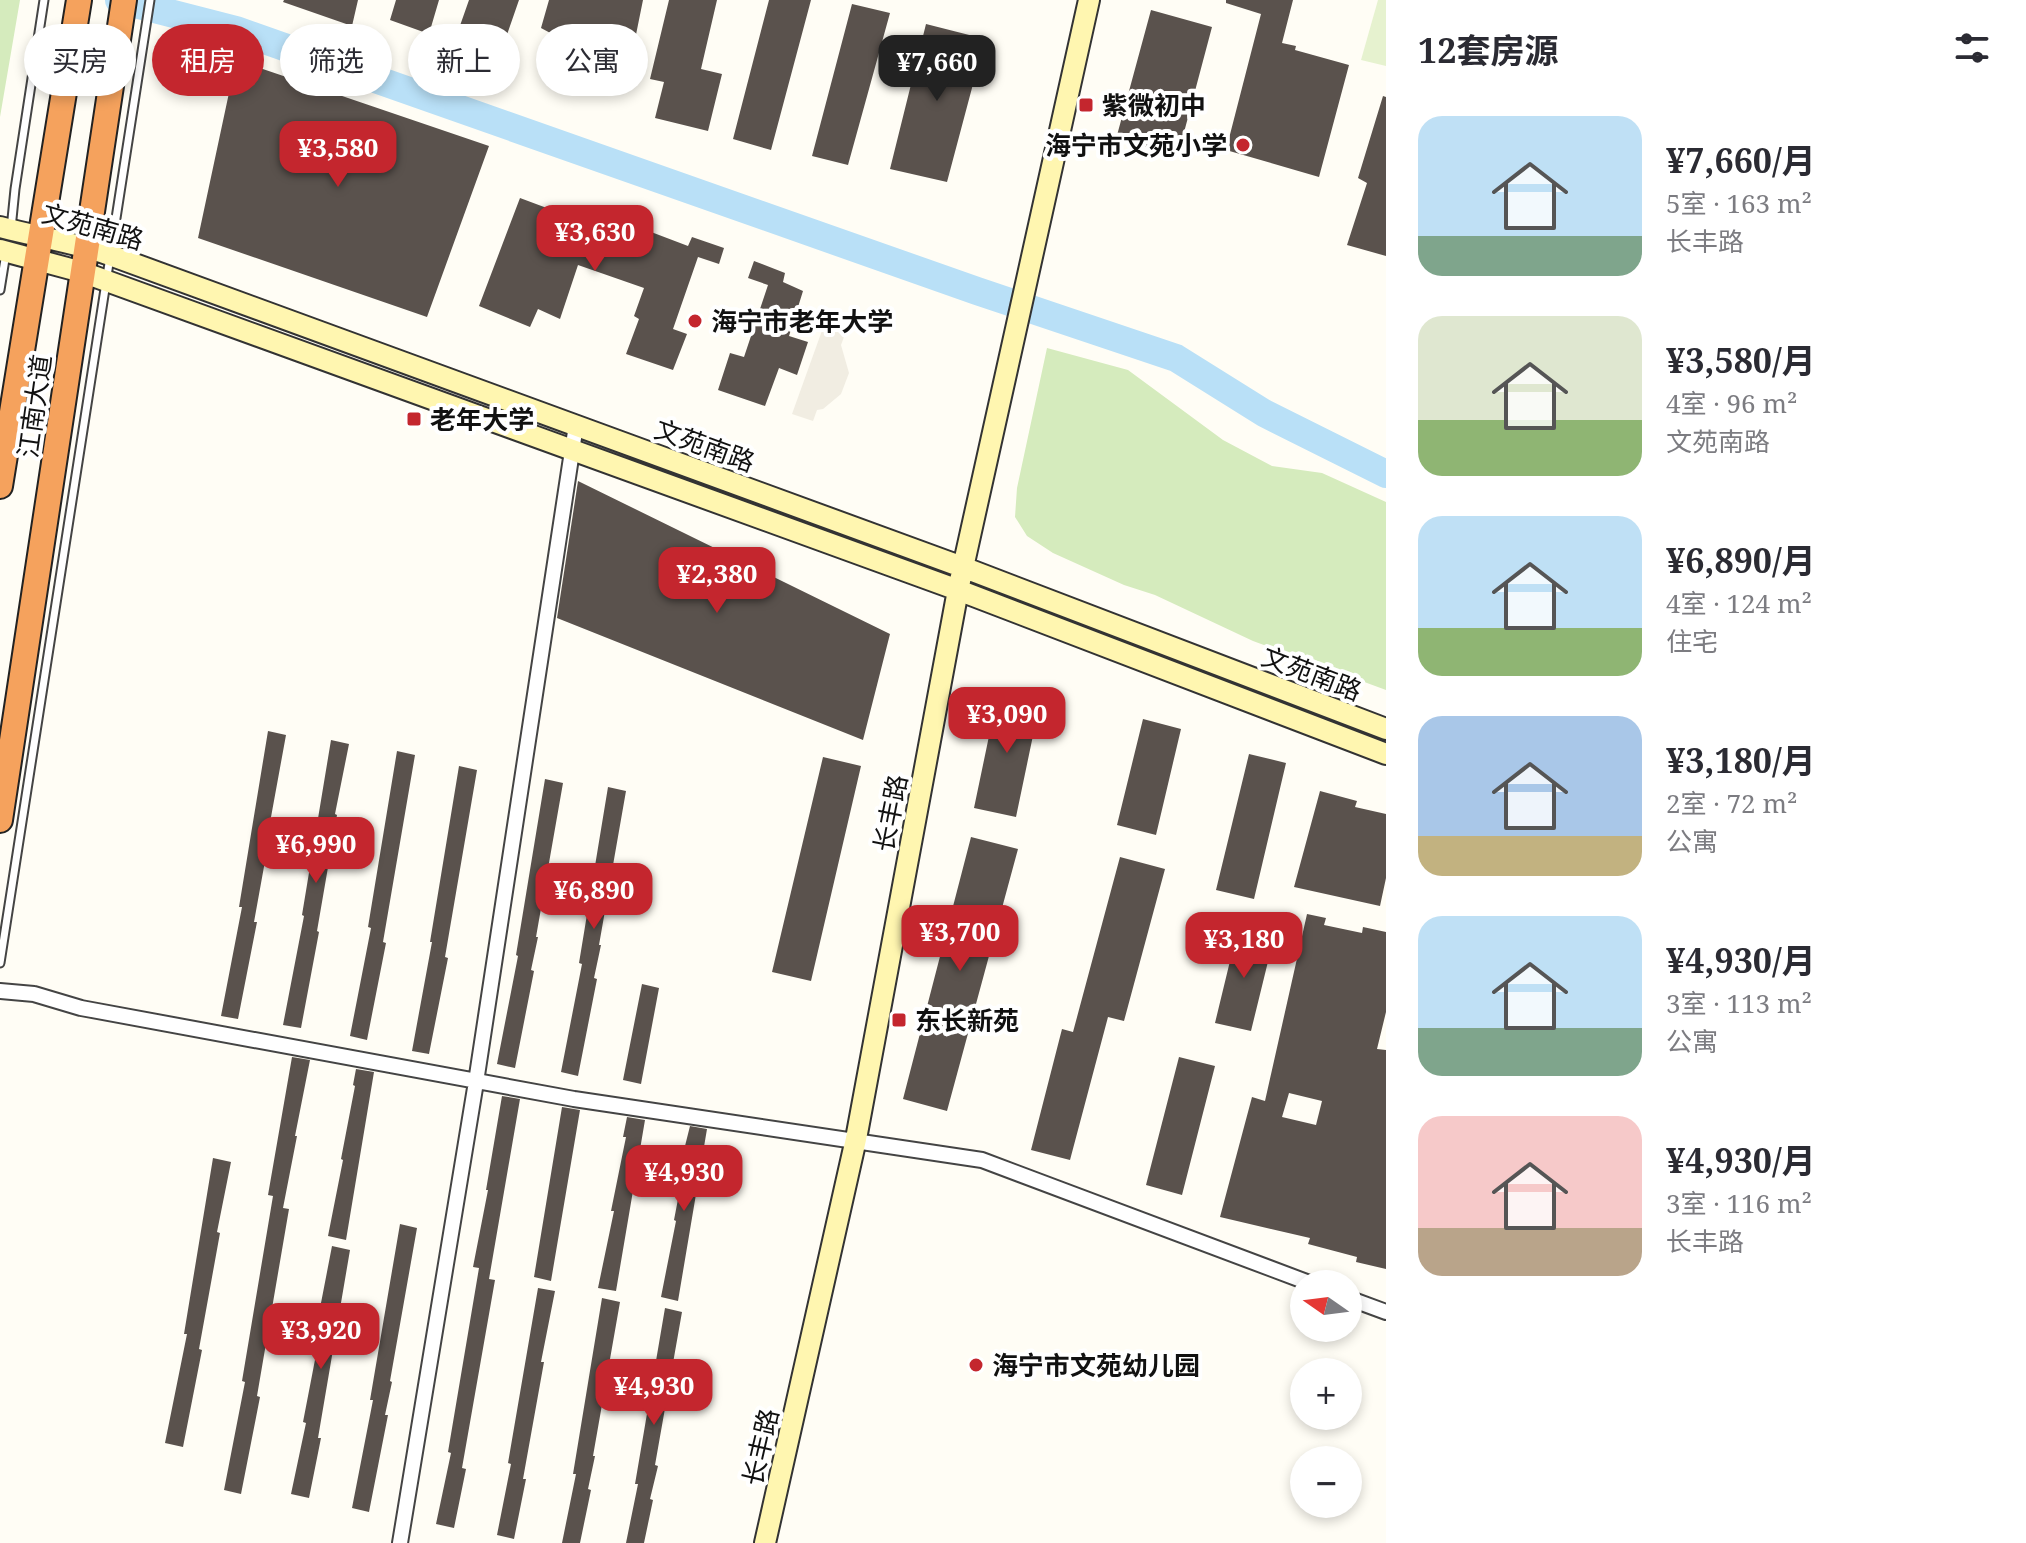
<!DOCTYPE html>
<html lang="zh">
<head>
<meta charset="utf-8">
<style>
  body { margin:0; font-family:"Noto Serif","Noto Sans SC",serif; background:#f7f7f7; color:#2b2b33; height:100vh; display:flex; flex-direction:column; font-size:30px; white-space:nowrap }
  * { box-sizing:border-box; margin:0 }
  p { font-size:26px; color:#7c7c81 }
  .icon { flex:none; width:44px; height:44px; fill:none; stroke:currentColor; stroke-width:2; stroke-linecap:round; stroke-linejoin:round }
  .map { position:relative; flex:1; overflow:hidden }
  .side { display:flex; flex-direction:column; background:#fff; width:640px }
  .side>* { flex:none }
  .guide { position:absolute; left:24px; top:24px; width:760px; height:72px; display:flex; gap:16px }
  .needle { width:52px; rotate:284deg }
  .controls { position:absolute; left:1290px; top:1270px; display:grid; gap:16px }
  .controls a { display:grid; place-items:center; width:72px; height:72px; border-radius:50%; background:#fff; box-shadow:0 4px 12px #0003; font-size:40px }
  .price { position:absolute; translate:-50% -68px; padding:0 18px; border-radius:16px; background:#c4262e; color:#fff; font-size:26px; line-height:52px; filter:drop-shadow(0 2px 4px #0008) }
  .price::after { content:''; position:absolute; left:50%; top:48px; width:24px; height:18px; margin-left:-12px; background:inherit; clip-path:polygon(0 0,100% 0,50% 100%) }
  .price.on { background:#222; color:#fff }
  ul { padding:0; list-style:none }
  li { display:flex; align-items:center; gap:24px; height:200px; padding:0 32px }
  li span { display:grid; place-items:center; flex:none; width:224px; height:160px; border-radius:24px; color:#555 }
  li>.icon { margin-inline-start:auto }
  span .icon { width:96px; height:96px; fill:#fffc; stroke-width:1 }
  li b { font-size:34px }
  h2 { display:flex; justify-content:space-between; align-items:center; height:96px; padding:0 32px; font-size:34px }
  .chip { padding:0 28px; border-radius:36px; background:#fff; box-shadow:0 4px 12px #0003; font-size:28px; line-height:72px }
  .chip.on { background:#c4262e; color:#fff }
  main { display:flex; flex:1; min-height:0 }
  .map>svg:first-child { display:block }
  .green { fill:#d5ebbd }
  .pitch { fill:#e6f2cf }
  .plaza { fill:#f1ede2 }
  .lines { fill:none; stroke-linecap:round; stroke-linejoin:round }
  .river { stroke:#b9e0f7; stroke-width:28 }
  .building { fill:#5a524d; fill-rule:evenodd }
  .lane-casing { stroke:#444; stroke-width:11 }
  .street-casing { stroke:#444; stroke-width:18 }
  .secondary-casing { stroke:#333; stroke-width:24 }
  .highway-casing { stroke:#222; stroke-width:28 }
  .lane { stroke:#fff; stroke-width:7 }
  .street { stroke:#fff; stroke-width:14 }
  .secondary { stroke:#fff6b0; stroke-width:20 }
  .highway { stroke:#f5a25d; stroke-width:24 }
  .poi-dot { fill:#c4262e; stroke:#fff; stroke-width:3 }
  .labels { text-anchor:middle; dominant-baseline:central; stroke-width:8; stroke-linejoin:round; paint-order:stroke }
  .poi-label { font-size:26px; font-weight:bold; fill:#111; stroke:#fff; text-anchor:start }
  .street-label { font-size:26px; fill:#111; stroke:#fff }
</style>
</head>
<body>
<main>
<div class="map">
<svg width="1386" height="1543" viewBox="0 0 1386 1543">
  <rect width="100%" height="100%" fill="#fffdf5"/>
  <path class="green" d="M0,0H20L0,117Z
    M1047,348L1128,370L1223,440L1272,466L1322,473L1386,502V690L1253,641L1155,595L1124,585L1053,553L1027,536L1015,517L1017,488Z"/>
  <path class="pitch" d="M1378,0H1386V66L1361,60Z"/>
  <path class="plaza" d="M824,325L845,334L841,345L849,373L841,394L823,409L817,410L813,421L792,414Z"/>
  <g class="lines">
    <path class="river" d="M119,0L236,30L977,291L1176,358L1264,413L1386,474"/>
  </g>
  <path class="building" d="M284,0H358L352,26L283,2Z
    M396,0H439L429,34L390,20Z
    M469,0H519L501,52L456,37Z
    M549,0H643L625,89L548,66L554,35L541,28Z
    M669,0H717L701,69L722,74L708,131L655,118L664,82L650,79Z
    M769,0H811L771,150L733,139Z
    M1226,0H1293L1282,43L1296,46L1295,50L1349,65L1319,177L1226,150L1261,14L1226,3Z
    M852,4L890,13L848,165L812,156Z
    M1151,10L1212,27L1178,155L1116,139Z
    M926,24L985,39L947,182L890,169Z
    M236,60L489,146L427,317L198,238Z
    M1383,96L1386,97V256L1347,245L1367,183L1358,178Z
    M520,198L603,229L609,216L688,246L692,237L724,248L719,264L698,257L673,329L687,334L673,370L626,354L639,319L634,316L644,288L578,265L560,319L538,309L530,327L479,306Z
    M754,261L785,273L783,282L803,291L789,336L808,342L797,375L779,368L765,406L718,390L730,353L744,357L768,285L748,278Z
    M578,481L890,634L863,740L557,618Z
    M998,693L1040,702L1016,817L974,808Z
    M1143,719L1181,729L1156,835L1117,825Z
    M268,731L286,735L265,850H267L254,922H257L238,1019L221,1016L242,907H239Z
    M331,740L349,744L335,814L337,815L317,931L319,932L301,1028L283,1025L304,916L302,915Z
    M397,751L415,755L383,942L386,943L367,1040L350,1036L371,928L368,927Z
    M1249,754L1286,763L1254,899L1216,890Z
    M823,757L861,766L811,981L772,972Z
    M459,766L477,770L445,957L448,958L429,1054L412,1051L432,942H430Z
    M545,779L563,783L536,937H538L531,970L534,971L515,1068L497,1064L518,956L516,955Z
    M608,787L626,791L599,945H601L594,978L597,979L578,1076L561,1072L582,964L579,963Z
    M1320,791L1357,801L1355,807L1386,814V878L1380,906L1294,887Z
    M971,837L1018,849L947,1111L903,1099Z
    M1120,857L1165,869L1124,1021L1108,1017L1070,1160L1031,1150L1062,1029L1073,1032Z
    M1307,914L1326,918L1324,925L1362,933L1363,927L1386,932V1012L1377,1049L1386,1050V1269L1356,1262L1357,1257L1308,1244L1310,1238L1220,1217L1252,1097L1265,1101ZM1289,1093L1322,1101L1316,1125L1282,1117Z
    M1238,928L1274,937L1251,1031L1215,1023Z
    M642,984L659,988L641,1084L623,1080Z
    M292,1057L310,1060L295,1136H297L283,1208L289,1209L257,1396L260,1397L241,1494L224,1490L245,1382L242,1381L273,1196L268,1195Z
    M1179,1057L1215,1066L1182,1195L1146,1185Z
    M356,1069L374,1072L346,1240L328,1236L343,1160L341,1159L355,1086L353,1085Z
    M502,1096L520,1099L489,1279L495,1280L462,1468L466,1469L454,1528L436,1524L451,1453L448,1452L479,1268L473,1267L488,1190H486Z
    M562,1107L580,1110L551,1281L534,1277Z
    M627,1117L645,1120L616,1291L598,1288L614,1211H611L626,1137H623Z
    M690,1126L707,1129L678,1301L661,1297L676,1221L674,1220L688,1147L685,1146Z
    M213,1158L231,1162L217,1232L220,1233L199,1349L202,1350L183,1447L165,1443L187,1334H184Z
    M400,1224L417,1228L390,1381L392,1382L385,1415H388L369,1512L352,1508L373,1400H370Z
    M332,1246L350,1250L318,1438H321L309,1498L291,1494L306,1423L303,1422L319,1339H316L324,1303H321Z
    M538,1288L555,1291L541,1362H544L523,1479H526L514,1539L497,1535L511,1464L508,1463Z
    M602,1298L620,1302L593,1456H595L588,1489L591,1490L580,1543H562L576,1474H573Z
    M665,1308L682,1312L655,1465L658,1466L650,1499L653,1500L644,1543H626L638,1484H635Z"/>
  <g class="lines">
    <defs>
      <path id="lane" d="M11,229L15,189L44,0
        M0,290L6,253
        M0,963L150,0"/>
      <path id="street" d="M0,991L34,994L81,1008L574,1099L982,1160L1312,1284
        M1348,1298L1386,1312
        M400,1543L476,1082L576,425"/>
      <path id="secondary" d="M0,227C37,237 74,242 110,255L965,568L1386,729
        M0,250L82,272L958,590L1386,754
        M765,1543L856,1139L958,590L1089,0"/>
      <path id="highway" d="M0,486L79,0
        M0,820L124,0"/>
    </defs>
    <use href="#lane" class="lane-casing"/>
    <use href="#street" class="street-casing"/>
    <use href="#secondary" class="secondary-casing"/>
    <use href="#highway" class="highway-casing"/>
    <use href="#lane" class="lane"/>
    <use href="#street" class="street"/>
    <use href="#secondary" class="secondary"/>
    <use href="#highway" class="highway"/>
  </g>
  <g class="poi-dot">
    <rect x="1078" y="97" width="16" height="16" rx="4"/>
    <circle cx="1243" cy="145" r="8"/>
    <circle cx="695" cy="321" r="8"/>
    <rect x="406" y="411" width="16" height="16" rx="4"/>
    <rect x="891" y="1012" width="16" height="16" rx="4"/>
    <circle cx="976" cy="1365" r="8"/>
  </g>
  <g class="labels">
    <g class="poi-label">
      <text x="1102" y="105">紫微初中</text>
      <text x="1227" y="145" text-anchor="end">海宁市文苑小学</text>
      <text x="711" y="321">海宁市老年大学</text>
      <text x="430" y="419">老年大学</text>
      <text x="915" y="1020">东长新苑</text>
      <text x="992" y="1365">海宁市文苑幼儿园</text>
    </g>
    <g class="street-label">
      <text transform="translate(93 226) rotate(16)">文苑南路</text>
      <text transform="translate(34 406) rotate(-82)">江南大道</text>
      <text transform="translate(705 445) rotate(20)">文苑南路</text>
      <text transform="translate(1312 673) rotate(21)">文苑南路</text>
      <text transform="translate(890 813) rotate(-79)">长丰路</text>
      <text transform="translate(760 1447) rotate(-77)">长丰路</text>
    </g>
  </g>
</svg>
<div class="controls">
<a><svg class="needle" viewBox="-14 -14 28 28"><path d="M0-13l5 13h-10z" fill="#e53935"/><path d="M0 13l5-13h-10z" fill="#7c7c81"/></svg></a>
<a>+</a>
<a>−</a>
</div>
<b class="price on" style="left:937px;top:103px">¥7,660</b>
<b class="price" style="left:338px;top:189px">¥3,580</b>
<b class="price" style="left:595px;top:273px">¥3,630</b>
<b class="price" style="left:717px;top:615px">¥2,380</b>
<b class="price" style="left:1007px;top:755px">¥3,090</b>
<b class="price" style="left:316px;top:885px">¥6,990</b>
<b class="price" style="left:594px;top:931px">¥6,890</b>
<b class="price" style="left:960px;top:973px">¥3,700</b>
<b class="price" style="left:1244px;top:980px">¥3,180</b>
<b class="price" style="left:684px;top:1213px">¥4,930</b>
<b class="price" style="left:321px;top:1371px">¥3,920</b>
<b class="price" style="left:654px;top:1427px">¥4,930</b>
<div class="guide">
<a class="chip">买房</a>
<a class="chip on">租房</a>
<a class="chip">筛选</a>
<a class="chip">新上</a>
<a class="chip">公寓</a>
</div>
</div>
<section class="side">
<h2>12套房源<svg class="icon" aria-label="filters" viewBox="0 0 24 24"><path d="M4 7h16M4 17h16"/><circle cx="9" cy="7" r="2"/><circle cx="15" cy="17" r="2"/></svg></h2>
<ul>
<li><span style="background:linear-gradient(#bfe0f5 75%,#7fa58c 0)"><svg class="icon" aria-label="home" viewBox="0 0 24 24"><path d="M3 11l9-7 9 7M6 9v11h12V9"/></svg></span><div><b>¥7,660/月</b><p>5室 · 163 m²</p><p>长丰路</p></div></li>
<li><span style="background:linear-gradient(#dfe7d0 65%,#8fb573 0)"><svg class="icon" aria-label="home" viewBox="0 0 24 24"><path d="M3 11l9-7 9 7M6 9v11h12V9"/></svg></span><div><b>¥3,580/月</b><p>4室 · 96 m²</p><p>文苑南路</p></div></li>
<li><span style="background:linear-gradient(#bfe0f5 70%,#8fb573 0)"><svg class="icon" aria-label="home" viewBox="0 0 24 24"><path d="M3 11l9-7 9 7M6 9v11h12V9"/></svg></span><div><b>¥6,890/月</b><p>4室 · 124 m²</p><p>住宅</p></div></li>
<li><span style="background:linear-gradient(#a9c7e8 75%,#c2b280 0)"><svg class="icon" aria-label="home" viewBox="0 0 24 24"><path d="M3 11l9-7 9 7M6 9v11h12V9"/></svg></span><div><b>¥3,180/月</b><p>2室 · 72 m²</p><p>公寓</p></div></li>
<li><span style="background:linear-gradient(#bfe0f5 70%,#7fa58c 0)"><svg class="icon" aria-label="home" viewBox="0 0 24 24"><path d="M3 11l9-7 9 7M6 9v11h12V9"/></svg></span><div><b>¥4,930/月</b><p>3室 · 113 m²</p><p>公寓</p></div></li>
<li><span style="background:linear-gradient(#f6c9c9 70%,#b9a48a 0)"><svg class="icon" aria-label="home" viewBox="0 0 24 24"><path d="M3 11l9-7 9 7M6 9v11h12V9"/></svg></span><div><b>¥4,930/月</b><p>3室 · 116 m²</p><p>长丰路</p></div></li>
</ul>
</section>
</main>
</body>
</html>
